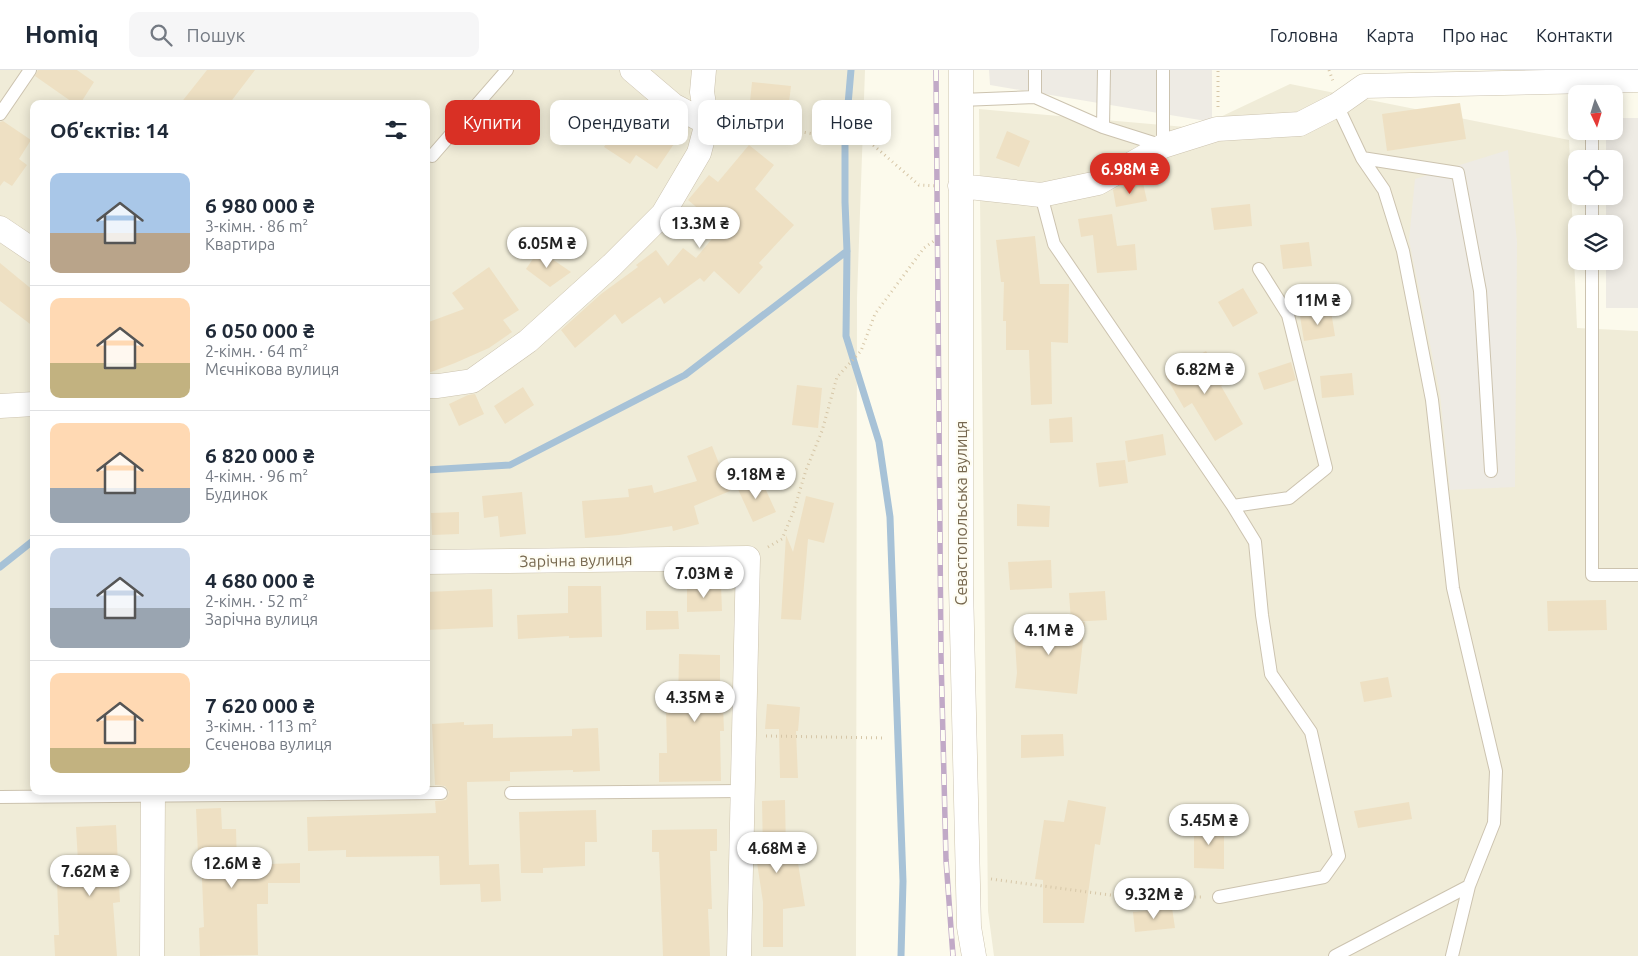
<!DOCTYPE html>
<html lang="uk">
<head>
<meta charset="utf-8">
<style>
  body { margin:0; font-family:Ubuntu,sans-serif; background:#f6f6f7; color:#1f2937; height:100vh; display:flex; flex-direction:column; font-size:19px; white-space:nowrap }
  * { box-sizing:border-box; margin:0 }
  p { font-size:16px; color:#747a83 }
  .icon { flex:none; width:28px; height:28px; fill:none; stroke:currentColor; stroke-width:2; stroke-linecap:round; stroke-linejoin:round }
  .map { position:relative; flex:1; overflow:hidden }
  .sheet { position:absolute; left:30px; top:30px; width:400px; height:695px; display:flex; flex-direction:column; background:#fff; border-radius:10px; box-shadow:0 2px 12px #0003 }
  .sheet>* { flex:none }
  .banner { position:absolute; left:445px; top:30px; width:475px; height:45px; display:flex; gap:10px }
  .needle { width:32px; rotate:176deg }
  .fabs { position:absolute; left:1568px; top:15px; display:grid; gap:10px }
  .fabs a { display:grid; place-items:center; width:55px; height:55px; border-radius:10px; background:#fff; box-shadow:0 2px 12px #0003; font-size:25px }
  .price { position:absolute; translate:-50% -42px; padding:0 11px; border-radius:18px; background:#fff; color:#222; font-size:16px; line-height:32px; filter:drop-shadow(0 1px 2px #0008) }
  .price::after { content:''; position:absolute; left:50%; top:30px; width:15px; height:11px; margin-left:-8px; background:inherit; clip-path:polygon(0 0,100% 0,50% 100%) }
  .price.on { background:#d93025; color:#fff }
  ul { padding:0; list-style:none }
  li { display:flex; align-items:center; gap:15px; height:125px; padding:0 20px }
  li+li { border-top:1px solid #e0e1e3 }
  li span { display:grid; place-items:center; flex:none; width:140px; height:100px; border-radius:10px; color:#555 }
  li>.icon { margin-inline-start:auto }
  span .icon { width:60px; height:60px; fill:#fffc; stroke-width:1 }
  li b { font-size:21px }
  h2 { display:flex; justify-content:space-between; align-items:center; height:60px; padding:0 20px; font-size:21px }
  .pill { padding:0 18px; border-radius:10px; background:#fff; box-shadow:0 2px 12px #0003; font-size:18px; line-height:45px }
  .pill.on { background:#d93025; color:#fff }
  header { display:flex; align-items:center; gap:30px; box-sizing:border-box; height:70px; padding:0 25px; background:#fff; border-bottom:1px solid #e0e1e3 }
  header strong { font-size:24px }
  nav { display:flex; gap:28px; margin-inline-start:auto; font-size:18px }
  .search { width:350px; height:45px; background:#f6f6f7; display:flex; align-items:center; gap:12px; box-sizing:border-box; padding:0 18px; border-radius:10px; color:#747a83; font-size:19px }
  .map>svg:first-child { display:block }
  .residential { fill:#f0ecd8; fill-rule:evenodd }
  .industrial { fill:#eeebe4 }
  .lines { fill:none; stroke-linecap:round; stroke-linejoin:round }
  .stream { stroke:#a7c2d7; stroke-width:7 }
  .building { fill:#eee0c3 }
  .lane-casing { stroke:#ccc3af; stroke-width:14 }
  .street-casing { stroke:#ccc3af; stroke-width:25 }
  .path { stroke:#d6c6a7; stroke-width:3; stroke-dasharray:1 4; stroke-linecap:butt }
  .lane { stroke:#fff; stroke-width:12 }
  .street { stroke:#fff; stroke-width:24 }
  .rail-casing { stroke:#c1a9c7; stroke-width:5.5 }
  .rail { stroke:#fefdf3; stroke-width:4; stroke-dasharray:11; stroke-linecap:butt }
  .labels { text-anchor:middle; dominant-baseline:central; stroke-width:4.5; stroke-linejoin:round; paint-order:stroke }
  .street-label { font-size:16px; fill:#77684f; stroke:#fefdf3 }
</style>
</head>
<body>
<header>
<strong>Homiq</strong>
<div class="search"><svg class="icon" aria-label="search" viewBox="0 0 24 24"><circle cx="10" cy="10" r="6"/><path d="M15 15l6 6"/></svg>Пошук</div>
<nav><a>Головна</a><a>Карта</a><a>Про нас</a><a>Контакти</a></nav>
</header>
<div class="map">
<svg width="1638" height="886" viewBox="0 0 1638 886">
  <rect width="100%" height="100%" fill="#fcfaec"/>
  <path class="residential" d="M0,0H865L857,228L856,886H0ZM34,34H426V721H34Z
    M1290,14L1569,70L1577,258L1638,261V886H994L988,841L979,39L1197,58Z"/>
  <path class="industrial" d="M989,0H1212V52L990,15Z
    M1614,48H1638V238H1606V191H1614V154H1606V126H1614V89H1606V61H1614Z
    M1508,80L1517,172L1515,417L1450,420L1440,324L1409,170L1415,109Z"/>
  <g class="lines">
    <path class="stream" d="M851,0L845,69V132L847,181L846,266L879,372L890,447L903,811L901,886
      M426,400L510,395L685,305L847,181
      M0,497L34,470"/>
  </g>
  <path class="building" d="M38,0H77L94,12L80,34H75L35,6Z
    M207,0H255L229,34H180Z
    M752,12L791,16L787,49L776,48L771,43L765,41H749Z
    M633,33L680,65L657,99L636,85L630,94L604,77Z
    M1460,33L1466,69L1387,81L1382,44Z
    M3,51L31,70L19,89L27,95L12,116L4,111L0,116V52Z
    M1007,61L1030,71L1019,97L996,88Z
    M749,75L774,95L755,119L794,155L759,193L763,197L739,224L714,201L704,212L700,208L664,234L660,227L622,254L615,244L575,278L561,260L601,224L638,197L636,195L656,180L668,196L683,178L696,188L721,158L688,130L709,105L718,112Z
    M1143,113L1147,131L1116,137L1113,120L1117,118Z
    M1250,134L1252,156L1214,160L1211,138Z
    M1112,144L1117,176L1135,174L1137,200L1097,203L1093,165L1081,167L1078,149Z
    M1035,166L1040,214H1069L1068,273L1051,272L1052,334L1031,335L1029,280H1006V251H1003L1004,212H1001L996,170Z
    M1309,172L1312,196L1283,199L1280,175Z
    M539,180L571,202L550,217L526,199Z
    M0,193L34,221V257L0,231Z
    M489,197L519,240L503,250L512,262L489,278L455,293L431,302H426V253L464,239L452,223Z
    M1243,218L1258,243L1233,257L1218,232Z
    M1331,241L1335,266L1304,271L1300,246Z
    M1206,281L1225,314L1221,316L1243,354L1215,371L1192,333L1184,338L1165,305Z
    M1291,292L1296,310L1264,320L1258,303Z
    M1352,303L1354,325L1322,328L1320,306Z
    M797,315L822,318L818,358L792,355Z
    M523,317L534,335L505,354L494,336Z
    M475,324L484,344L459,356L449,334L468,325Z
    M1072,347L1073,372L1050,373L1049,349Z
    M1163,364L1166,385L1128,392L1125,371Z
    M712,376L730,421L694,436L699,454L673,461L672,456L619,465L585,468L582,431L629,427L628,419L652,415L654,423L697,411L687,386Z
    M1125,390L1128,413L1099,417L1096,393Z
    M760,407L776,442L753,452L737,417Z
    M522,422L526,464L500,467L498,446L484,448L482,426Z
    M806,426L834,433L824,473L808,469L801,550L781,549L786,465L793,482Z
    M1017,434L1050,436L1049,457L1017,456Z
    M459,442V464L432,465L431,443Z
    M1051,490L1052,518L1010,520L1008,492Z
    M721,515L722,541L687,542V516Z
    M568,516H601L602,567L569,568V566L518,569L517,545L568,543Z
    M492,519L493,557L426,560V522Z
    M1105,521L1107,550L1071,552L1069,523Z
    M1606,530L1607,560L1548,561L1547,531Z
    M646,541H678L679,559L646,560Z
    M1085,552L1077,624L1015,618L1017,603L1014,555Z
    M679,584L720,585V636H723L724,661H720L721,711L659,712V683H667L666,637H678Z
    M1388,607L1392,627L1364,632L1360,612Z
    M767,634L800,637L798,661H796L798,708H780L779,659H765Z
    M464,652V655L493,654V668L572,666V659L598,658L600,701L573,702V700L510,702V711L467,712L469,795L499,794L501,831L481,832L480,814L440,815L439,786L346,787V780L308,781L307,747L436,743L435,731L446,730L449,722L445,716L435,715L432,654Z
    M1063,664L1064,686L1021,688V665Z
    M785,730L786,782L796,781L805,836L783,839V877H763V832L756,786L763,785L762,731Z
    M1068,730L1106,737L1100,775L1095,774L1084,853H1043V810L1035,809L1044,750L1064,752Z
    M1409,732L1412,749L1358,758L1354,741Z
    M221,738L222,759H236L237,795L300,793V813H268V834H257L258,885L200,886L199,858L204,857L201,785H198L196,739Z
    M596,740L597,772H585V796L543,798V803H521L519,742Z
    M1194,754H1224V799L1194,798Z
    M116,755L120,832L113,833L117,886H55L54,865H59L57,810L79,809L76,757Z
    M717,759V781H710L712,839H708L710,886H663L659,782H652V760Z
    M1172,838L1175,858L1135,862L1133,842Z"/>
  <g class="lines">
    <defs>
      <path id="lane" d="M1035,27V0
        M961,30L1035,27L1103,57L1163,76V0
        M1337,35L1362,88L1384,120L1403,181L1432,330L1453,518L1496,701L1494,753L1469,816L1452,886
        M0,44L30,0
        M1103,57L1104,0
        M432,86L507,0
        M1362,88L1458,103L1480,221L1491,401
        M1592,89V61
        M1041,125L1054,174L1233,436L1289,428L1326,398L1288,245L1259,199
        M1592,154V126
        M1592,191V505H1638
        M511,723L742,721
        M0,727L441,723
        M1219,827L1324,807L1339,786L1311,662L1271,604L1262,545L1255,472L1233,436
        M1335,886L1469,816"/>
      <path id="street" d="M632,0L673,35L707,53L764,55
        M961,0V516L969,857L974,886
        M960,116L1041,125L1098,113L1163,76L1217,59L1300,54L1337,35L1364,16L1638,10
        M0,158L34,181
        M426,316H438L472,311L528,271L612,195L663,144L699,83L707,53L702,22L704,0
        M0,336L34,334
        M426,492L748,488L739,886
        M152,886L153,721"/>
    </defs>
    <use href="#lane" class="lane-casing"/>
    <use href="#street" class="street-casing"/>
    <path class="path" d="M1329,0L1333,11
      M1218,37V0
      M785,59L872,74L919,115L937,116
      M768,477L782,469L794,440L806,400L822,361L837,307L861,281L875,244L924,178L938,168
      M766,666L886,668
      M991,809L1125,827H1201"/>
    <use href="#lane" class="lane"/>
    <use href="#street" class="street"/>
    <defs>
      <path id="rail" d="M936,0L941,586L946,790L953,886"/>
    </defs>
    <use href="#rail" class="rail-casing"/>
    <use href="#rail" class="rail"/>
  </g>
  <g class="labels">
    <g class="street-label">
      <text transform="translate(961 443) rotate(-90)">Севастопольська вулиця</text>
      <text transform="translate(576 490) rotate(-1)">Зарічна вулиця</text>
    </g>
  </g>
</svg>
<div class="fabs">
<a><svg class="needle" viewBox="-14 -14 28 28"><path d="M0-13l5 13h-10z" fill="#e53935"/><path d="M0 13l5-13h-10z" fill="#747a83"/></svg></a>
<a><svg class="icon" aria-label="locate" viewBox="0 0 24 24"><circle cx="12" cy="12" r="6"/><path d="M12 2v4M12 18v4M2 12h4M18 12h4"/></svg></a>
<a><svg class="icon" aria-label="layers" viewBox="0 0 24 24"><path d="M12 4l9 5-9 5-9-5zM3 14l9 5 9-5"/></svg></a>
</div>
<b class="price on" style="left:1130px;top:125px">6.98M ₴</b>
<b class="price" style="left:700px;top:179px">13.3M ₴</b>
<b class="price" style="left:547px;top:199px">6.05M ₴</b>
<b class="price" style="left:1318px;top:256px">11M ₴</b>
<b class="price" style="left:1205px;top:325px">6.82M ₴</b>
<b class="price" style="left:756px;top:430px">9.18M ₴</b>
<b class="price" style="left:704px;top:529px">7.03M ₴</b>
<b class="price" style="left:1049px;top:586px">4.1M ₴</b>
<b class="price" style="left:695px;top:653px">4.35M ₴</b>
<b class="price" style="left:1209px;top:776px">5.45M ₴</b>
<b class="price" style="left:777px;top:804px">4.68M ₴</b>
<b class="price" style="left:232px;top:819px">12.6M ₴</b>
<b class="price" style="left:90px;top:827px">7.62M ₴</b>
<b class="price" style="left:1154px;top:850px">9.32M ₴</b>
<div class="banner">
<a class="pill on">Купити</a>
<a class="pill">Орендувати</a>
<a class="pill">Фільтри</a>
<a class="pill">Нове</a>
</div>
<section class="sheet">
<h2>Об’єктів: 14<svg class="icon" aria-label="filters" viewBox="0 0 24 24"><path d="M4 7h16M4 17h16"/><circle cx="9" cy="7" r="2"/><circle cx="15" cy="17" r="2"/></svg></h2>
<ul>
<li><span style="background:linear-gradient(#a9c7e8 60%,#b9a48a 0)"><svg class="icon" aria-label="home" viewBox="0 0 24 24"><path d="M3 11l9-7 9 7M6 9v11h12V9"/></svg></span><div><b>6 980 000 ₴</b><p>3-кімн. · 86 m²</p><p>Квартира</p></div></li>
<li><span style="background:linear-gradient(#ffd9b3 65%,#c2b280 0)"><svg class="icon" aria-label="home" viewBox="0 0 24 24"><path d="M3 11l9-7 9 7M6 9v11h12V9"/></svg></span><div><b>6 050 000 ₴</b><p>2-кімн. · 64 m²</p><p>Мєчнікова вулиця</p></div></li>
<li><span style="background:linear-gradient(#ffd9b3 65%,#9aa5b1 0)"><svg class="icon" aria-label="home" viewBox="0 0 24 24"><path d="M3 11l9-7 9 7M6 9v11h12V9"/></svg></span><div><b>6 820 000 ₴</b><p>4-кімн. · 96 m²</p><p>Будинок</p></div></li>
<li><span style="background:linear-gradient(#c9d6e8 60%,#9aa5b1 0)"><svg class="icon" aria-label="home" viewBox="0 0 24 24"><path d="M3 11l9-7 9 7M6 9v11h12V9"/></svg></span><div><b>4 680 000 ₴</b><p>2-кімн. · 52 m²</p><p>Зарічна вулиця</p></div></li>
<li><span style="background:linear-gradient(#ffd9b3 75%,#c2b280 0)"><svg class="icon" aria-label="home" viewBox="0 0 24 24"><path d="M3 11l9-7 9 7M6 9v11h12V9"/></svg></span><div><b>7 620 000 ₴</b><p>3-кімн. · 113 m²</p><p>Сєченова вулиця</p></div></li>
</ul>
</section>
</div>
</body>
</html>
